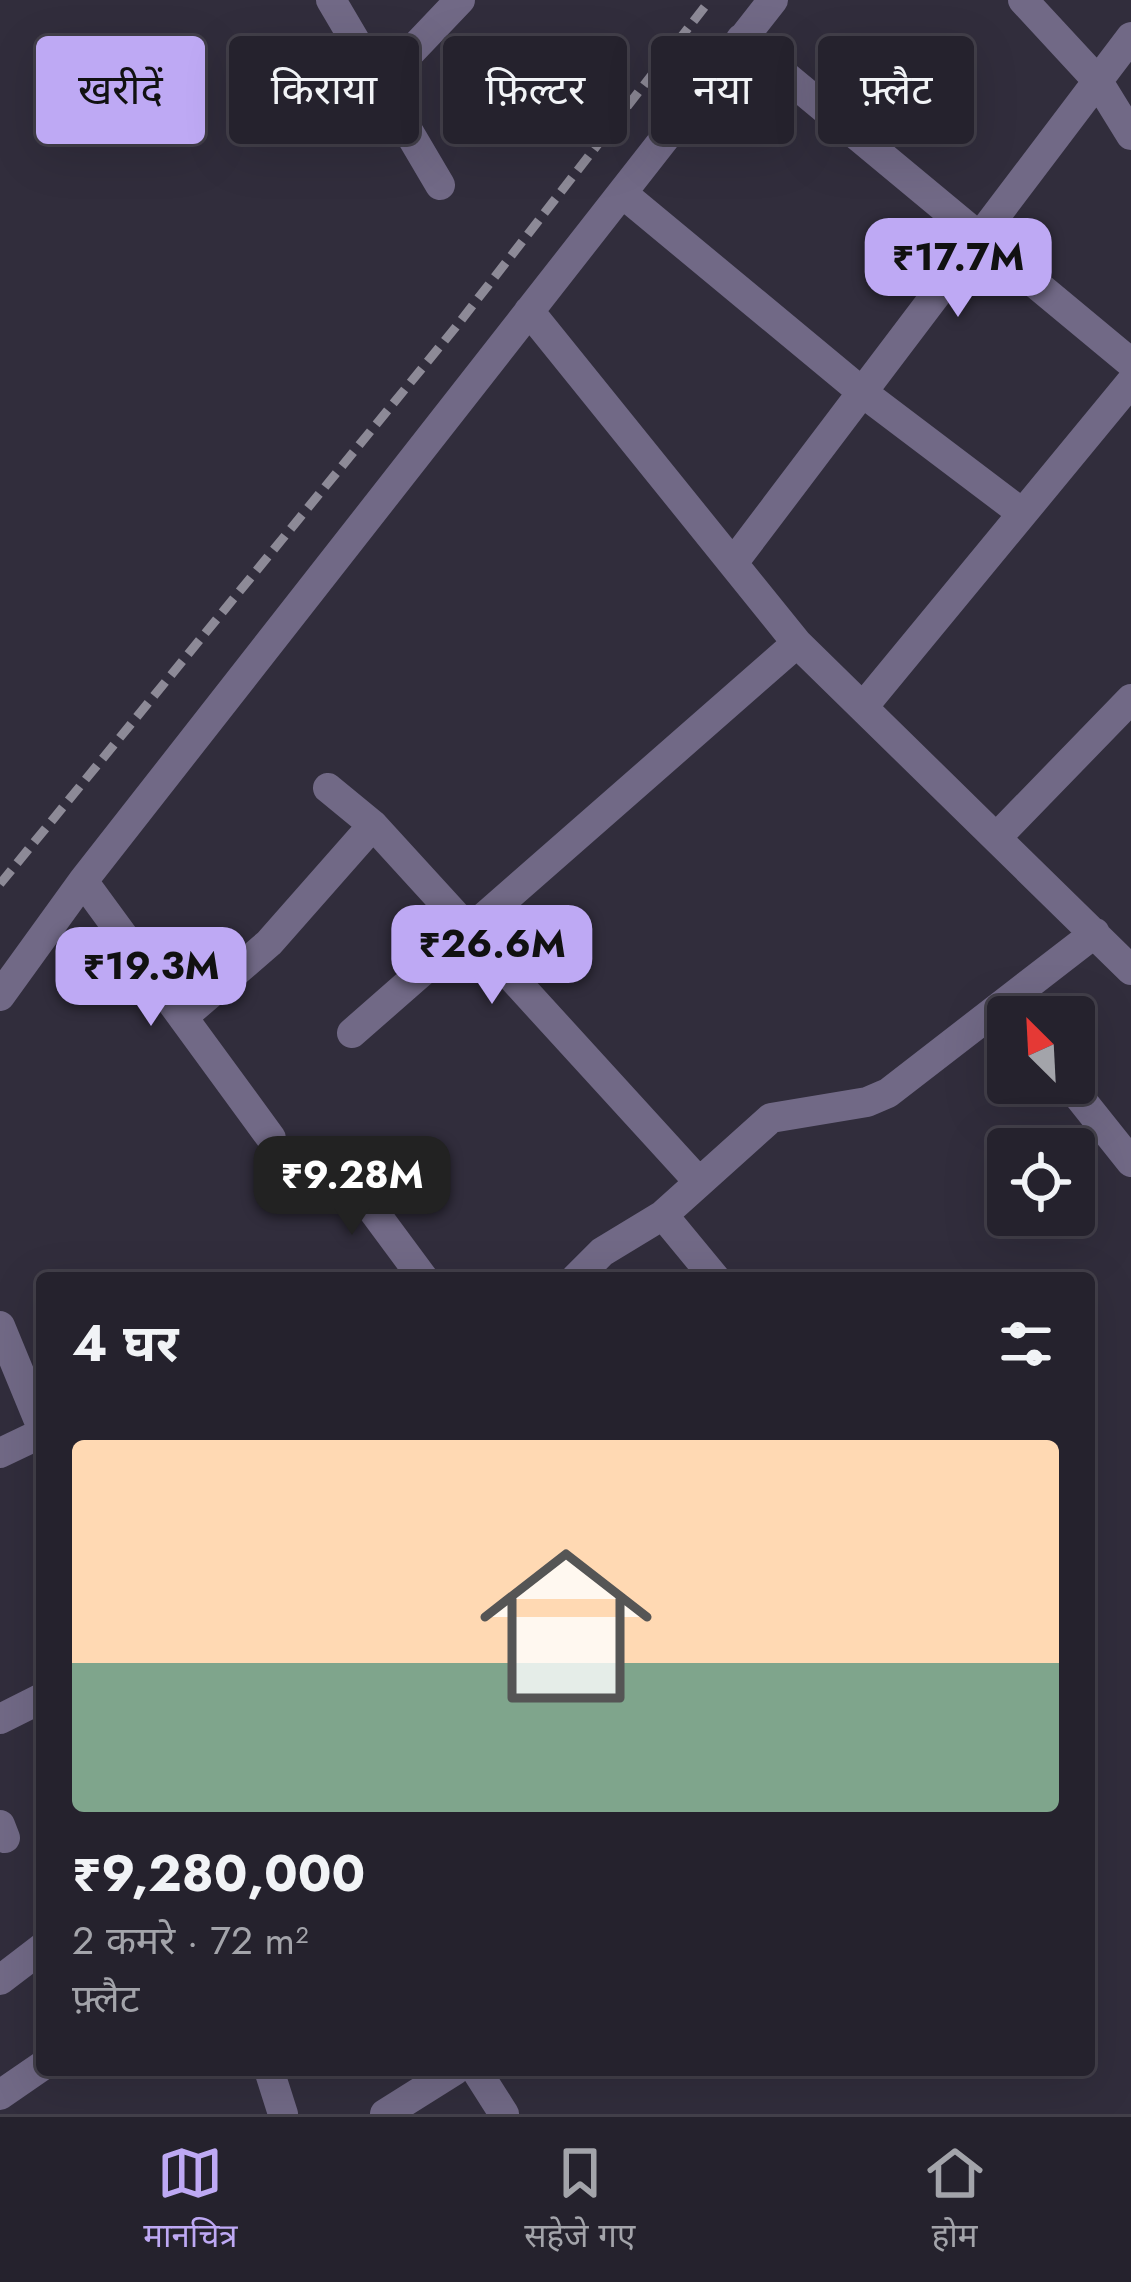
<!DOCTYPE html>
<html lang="hi">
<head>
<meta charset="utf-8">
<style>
  body { margin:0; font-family:Jost,"Noto Sans Devanagari",sans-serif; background:#312f39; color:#f1f3f6; height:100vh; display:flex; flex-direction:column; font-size:45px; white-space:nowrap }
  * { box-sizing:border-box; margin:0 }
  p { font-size:39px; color:#a3a4aa }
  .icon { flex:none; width:66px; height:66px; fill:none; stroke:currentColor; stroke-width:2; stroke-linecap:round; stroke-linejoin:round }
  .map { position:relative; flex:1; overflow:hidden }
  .details { position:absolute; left:36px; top:1272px; width:1059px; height:804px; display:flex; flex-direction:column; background:#25222d; border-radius:12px; box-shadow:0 12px 48px #0002,0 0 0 3px #423f49 }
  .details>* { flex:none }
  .banner { position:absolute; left:36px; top:36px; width:1059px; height:108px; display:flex; gap:24px }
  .needle { width:78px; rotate:336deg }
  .tools { position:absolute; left:987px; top:996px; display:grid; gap:24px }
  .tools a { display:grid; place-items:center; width:108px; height:108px; border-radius:12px; background:#25222d; box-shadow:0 12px 48px #0002,0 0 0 3px #423f49; font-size:60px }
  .price { position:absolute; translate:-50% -102px; padding:0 27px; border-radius:24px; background:#bea9f4; color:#111; font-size:39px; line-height:78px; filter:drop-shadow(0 3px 6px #0008) }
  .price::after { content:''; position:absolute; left:50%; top:72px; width:36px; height:27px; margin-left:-18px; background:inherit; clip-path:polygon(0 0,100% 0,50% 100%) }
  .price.on { background:#222; color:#fff }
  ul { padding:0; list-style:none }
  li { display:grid; align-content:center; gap:24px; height:636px; padding:0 36px }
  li+li { border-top:3px solid #423f49 }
  li span { display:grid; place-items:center; height:372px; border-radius:12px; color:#555 }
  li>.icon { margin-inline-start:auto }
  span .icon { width:216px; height:216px; fill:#fffc; stroke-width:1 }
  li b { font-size:51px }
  h2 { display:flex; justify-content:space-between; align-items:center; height:144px; padding:0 36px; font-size:51px }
  .pill { padding:0 42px; border-radius:12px; background:#25222d; box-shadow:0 12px 48px #0002,0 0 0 3px #423f49; font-size:42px; line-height:108px }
  .pill.on { background:#bea9f4; color:#111 }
  .menu { display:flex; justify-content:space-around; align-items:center; height:168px; border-top:3px solid #423f49; background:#25222d; font-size:33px; color:#a3a4aa }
  .menu a { display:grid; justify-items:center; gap:6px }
  .menu .on { color:#bea9f4 }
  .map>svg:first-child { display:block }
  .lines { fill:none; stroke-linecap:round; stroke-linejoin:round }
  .minor { stroke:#716986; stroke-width:30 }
  .rail { stroke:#8d8a97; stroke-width:9; stroke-dasharray:18 9; stroke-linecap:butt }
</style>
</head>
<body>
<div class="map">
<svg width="1131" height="2114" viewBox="0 0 1131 2114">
  <rect width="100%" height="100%" fill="#312d3c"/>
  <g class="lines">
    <path class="minor" d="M331,0L440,185
      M1023,0L1097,80L1131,135
      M741,39L1131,363
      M380,84L460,0
      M622,193L862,392L1022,513
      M529,311L797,643L1131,970
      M733,563L1131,37
      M863,707L1131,382
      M328,788L373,825L699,1182
      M997,837L1131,699
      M83,881L271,1138
      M0,996L83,881L773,0
      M183,1017L269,943L373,825
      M352,1033L797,643
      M1068,1083L1131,1162
      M335,1159L423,1278
      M663,1215L715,1278
      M576,1278L602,1252L663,1215L771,1118L867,1102L888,1093L1095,933
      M0,1326L42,1428
      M0,1453L42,1433
      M0,1719L42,1698
      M0,1825L5,1838
      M0,1980L42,1948
      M269,2070L283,2114
      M476,2070L504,2114
      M0,2095L42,2066
      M385,2114L455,2070"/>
    <path class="rail" d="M0,884L455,328L710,0"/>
  </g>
</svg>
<div class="tools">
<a><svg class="needle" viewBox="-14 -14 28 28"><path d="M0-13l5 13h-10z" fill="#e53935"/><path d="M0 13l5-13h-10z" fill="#a3a4aa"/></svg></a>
<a><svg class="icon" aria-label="locate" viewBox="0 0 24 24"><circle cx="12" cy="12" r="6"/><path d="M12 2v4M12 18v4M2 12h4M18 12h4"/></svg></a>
</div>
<b class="price" style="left:958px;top:320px">₹17.7M</b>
<b class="price" style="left:492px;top:1007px">₹26.6M</b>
<b class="price" style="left:151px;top:1029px">₹19.3M</b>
<b class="price on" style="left:352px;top:1238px">₹9.28M</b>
<div class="banner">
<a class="pill on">खरीदें</a>
<a class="pill">किराया</a>
<a class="pill">फ़िल्टर</a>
<a class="pill">नया</a>
<a class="pill">फ़्लैट</a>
</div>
<section class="details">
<h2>4 घर<svg class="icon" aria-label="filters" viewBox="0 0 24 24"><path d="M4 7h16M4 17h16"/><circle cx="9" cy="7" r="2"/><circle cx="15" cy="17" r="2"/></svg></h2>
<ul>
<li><span style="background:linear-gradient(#ffd9b3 60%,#7fa58c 0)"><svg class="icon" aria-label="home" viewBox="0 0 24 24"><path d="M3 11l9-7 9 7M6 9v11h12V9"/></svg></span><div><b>₹9,280,000</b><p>2 कमरे · 72 m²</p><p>फ़्लैट</p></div></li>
</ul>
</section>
</div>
<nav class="menu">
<a class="on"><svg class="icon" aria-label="map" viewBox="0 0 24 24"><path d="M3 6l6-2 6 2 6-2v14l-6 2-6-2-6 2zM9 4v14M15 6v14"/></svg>मानचित्र</a>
<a><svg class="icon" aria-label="saved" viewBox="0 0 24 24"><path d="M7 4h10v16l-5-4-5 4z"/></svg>सहेजे गए</a>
<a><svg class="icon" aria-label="home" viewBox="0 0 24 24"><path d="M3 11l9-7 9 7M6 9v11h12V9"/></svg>होम</a>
</nav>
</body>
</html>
